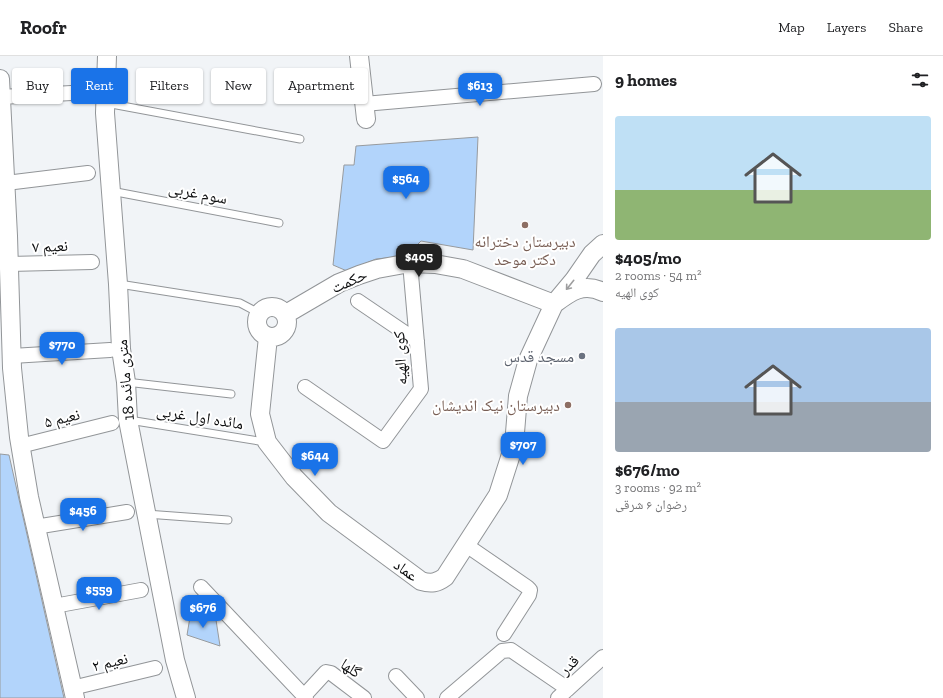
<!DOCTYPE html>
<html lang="en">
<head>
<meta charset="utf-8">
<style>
  body { margin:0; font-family:"Zilla Slab","Noto Naskh Arabic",serif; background:#f6f6f6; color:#202124; height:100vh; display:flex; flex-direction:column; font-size:15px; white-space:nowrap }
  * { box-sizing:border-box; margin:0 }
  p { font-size:13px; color:#757577 }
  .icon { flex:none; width:22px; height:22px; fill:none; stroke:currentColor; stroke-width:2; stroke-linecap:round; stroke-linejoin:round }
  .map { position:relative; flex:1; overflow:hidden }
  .side { display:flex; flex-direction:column; background:#fff; width:340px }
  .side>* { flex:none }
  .banner { position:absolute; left:12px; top:12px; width:380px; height:36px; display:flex; gap:8px }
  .price { position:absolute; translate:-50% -34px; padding:0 9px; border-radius:8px; background:#1a73e8; color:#fff; font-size:13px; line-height:26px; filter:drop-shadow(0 1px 2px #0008) }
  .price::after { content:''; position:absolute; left:50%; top:24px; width:12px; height:9px; margin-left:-6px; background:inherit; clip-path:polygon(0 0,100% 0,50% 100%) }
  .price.on { background:#222; color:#fff }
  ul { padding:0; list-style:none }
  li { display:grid; align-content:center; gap:8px; height:212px; padding:0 12px }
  li span { display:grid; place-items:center; height:124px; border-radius:4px; color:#555 }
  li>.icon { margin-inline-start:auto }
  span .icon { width:72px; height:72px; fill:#fffc; stroke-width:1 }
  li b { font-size:17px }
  h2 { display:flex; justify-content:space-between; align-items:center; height:48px; padding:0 12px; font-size:17px }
  .tag { padding:0 14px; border-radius:4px; background:#fff; box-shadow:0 1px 3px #0004; font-size:14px; line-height:36px }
  .tag.on { background:#1a73e8; color:#fff }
  header { display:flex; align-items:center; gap:24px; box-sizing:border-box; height:56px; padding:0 20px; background:#fff; border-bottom:1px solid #e0e0e0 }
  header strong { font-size:19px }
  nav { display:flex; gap:22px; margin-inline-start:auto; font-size:14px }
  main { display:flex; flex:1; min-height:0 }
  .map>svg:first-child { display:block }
  .building { fill:#b2d4fb; stroke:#989b9e }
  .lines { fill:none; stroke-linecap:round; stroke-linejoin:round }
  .service-casing { stroke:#929598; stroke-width:9 }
  .minor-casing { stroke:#929598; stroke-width:16 }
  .tertiary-casing { stroke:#929598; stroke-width:20 }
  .service { stroke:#fff; stroke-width:7 }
  .minor { stroke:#fff; stroke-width:14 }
  .tertiary { stroke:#fff; stroke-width:18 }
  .oneway { stroke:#9e9e9f }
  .education-dot { fill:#8d6e63; stroke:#fff; stroke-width:1.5 }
  .worship-dot { fill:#6b7280; stroke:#fff; stroke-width:1.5 }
  .labels { text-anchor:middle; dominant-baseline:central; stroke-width:4; stroke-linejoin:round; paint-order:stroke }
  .street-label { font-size:16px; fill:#0c0d0e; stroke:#fff }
  .education-label { font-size:16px; fill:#785e54; stroke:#fff }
  .worship-label { font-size:16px; fill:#5b616d; stroke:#fff; text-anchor:end }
</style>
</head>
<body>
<header>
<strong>Roofr</strong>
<nav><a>Map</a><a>Layers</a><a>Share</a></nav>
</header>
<main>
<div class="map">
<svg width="603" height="642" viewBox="0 0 603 642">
  <rect width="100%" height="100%" fill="#f1f4f7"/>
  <path class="building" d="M478,81L473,194L421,185L406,200L376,203L347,215L333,209L344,109H354L356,90Z
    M0,398L9,399L64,642H0Z
    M191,555L216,564L220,590L187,579Z"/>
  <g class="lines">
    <defs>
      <path id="service" d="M106,47L300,83
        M111,135L279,167
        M119,228L240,247L259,257
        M126,326L231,338
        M129,364L265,386
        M146,458L228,464"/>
      <path id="minor" d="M1,41L89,36
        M364,48L594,28
        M6,127L88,117
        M9,208L92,206
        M358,245L417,285
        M12,300L110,294
        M305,331L383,385L421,333L410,207
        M20,390L112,367
        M35,471L127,456
        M466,489L527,531L530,534L529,539L504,578
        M201,531L306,642
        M54,550L141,534
        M396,620L417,642
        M72,632L155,612
        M304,640L326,616L331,617L364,642
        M447,642L502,595L511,594L568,633
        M558,642L603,601"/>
      <path id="tertiary" d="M107,0L105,57L118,228L121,293L126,326L128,364L175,604L186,642
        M359,0L366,63
        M0,23L8,180L12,312L19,381L29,441L75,642
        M603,188L592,198L574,224L554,248C570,236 583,226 603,236
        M257 266a15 15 0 1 1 30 0a15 15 0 1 1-30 0Z
        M268,281L260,358L267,386L294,421L329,457L421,525C431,528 437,527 445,521L498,439L514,389L518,340L528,304L554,248L463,213L435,208L410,207L377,213L359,219L339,227L286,258"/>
    </defs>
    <use href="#service" class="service-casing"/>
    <use href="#minor" class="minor-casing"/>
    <use href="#tertiary" class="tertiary-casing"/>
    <use href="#service" class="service"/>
    <use href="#minor" class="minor"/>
    <use href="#tertiary" class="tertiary"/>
  </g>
  <defs><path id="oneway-shaft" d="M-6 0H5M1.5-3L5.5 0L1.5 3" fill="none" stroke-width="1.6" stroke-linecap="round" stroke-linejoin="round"/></defs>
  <use class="oneway" href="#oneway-shaft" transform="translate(570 229) rotate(129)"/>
  <g class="education-dot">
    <circle cx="525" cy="169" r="4"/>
    <circle cx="568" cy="349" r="4"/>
  </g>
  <circle class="worship-dot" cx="582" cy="300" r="4"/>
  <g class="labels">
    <g class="street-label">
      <text transform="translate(198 137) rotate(11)">سوم غربی</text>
      <text transform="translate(50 190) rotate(-2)">نعیم ۷</text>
      <text transform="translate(349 225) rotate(-24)">حکمت</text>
      <text transform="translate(400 302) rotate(-93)">کوی الهیه</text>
      <text transform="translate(125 324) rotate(-95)">18 متری مائده</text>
      <text transform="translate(200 361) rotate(9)">مائده اول غربی</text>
      <text transform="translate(62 362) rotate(-14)">نعیم ۵</text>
      <text transform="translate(406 514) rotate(36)">عماد</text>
      <text transform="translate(110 606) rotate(-14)">نعیم ۲</text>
      <text transform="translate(569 609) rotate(-43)">قدر</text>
      <text transform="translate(351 612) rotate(34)">گلها</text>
    </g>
    <g class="education-label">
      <text x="525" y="185">دبیرستان دخترانه<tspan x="525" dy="18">دکتر موحد</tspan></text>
      <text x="560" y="349" text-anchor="end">دبیرستان نیک اندیشان</text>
    </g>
    <g class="worship-label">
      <text x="574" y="300">مسجد قدس</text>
    </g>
  </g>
</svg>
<b class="price" style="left:480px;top:51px">$613</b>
<b class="price" style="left:406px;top:144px">$564</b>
<b class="price on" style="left:419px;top:222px">$405</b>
<b class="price" style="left:62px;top:310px">$770</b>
<b class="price" style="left:523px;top:410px">$707</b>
<b class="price" style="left:315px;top:421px">$644</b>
<b class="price" style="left:83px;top:476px">$456</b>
<b class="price" style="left:99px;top:555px">$559</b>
<b class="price" style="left:203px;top:573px">$676</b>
<div class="banner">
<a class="tag">Buy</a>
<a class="tag on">Rent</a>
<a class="tag">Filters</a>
<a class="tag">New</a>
<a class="tag">Apartment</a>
</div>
</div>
<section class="side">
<h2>9 homes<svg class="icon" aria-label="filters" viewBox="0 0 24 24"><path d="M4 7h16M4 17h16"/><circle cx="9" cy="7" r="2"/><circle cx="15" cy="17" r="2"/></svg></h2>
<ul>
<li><span style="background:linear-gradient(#bfe0f5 60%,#8fb573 0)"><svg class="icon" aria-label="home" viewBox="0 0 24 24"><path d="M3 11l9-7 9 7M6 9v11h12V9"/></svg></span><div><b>$405/mo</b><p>2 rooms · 54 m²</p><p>کوی الهیه</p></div></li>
<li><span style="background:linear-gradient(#a9c7e8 60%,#9aa5b1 0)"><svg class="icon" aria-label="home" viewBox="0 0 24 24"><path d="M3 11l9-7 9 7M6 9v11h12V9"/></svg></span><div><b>$676/mo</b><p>3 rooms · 92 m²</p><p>رضوان ۶ شرقی</p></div></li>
</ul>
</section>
</main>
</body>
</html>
